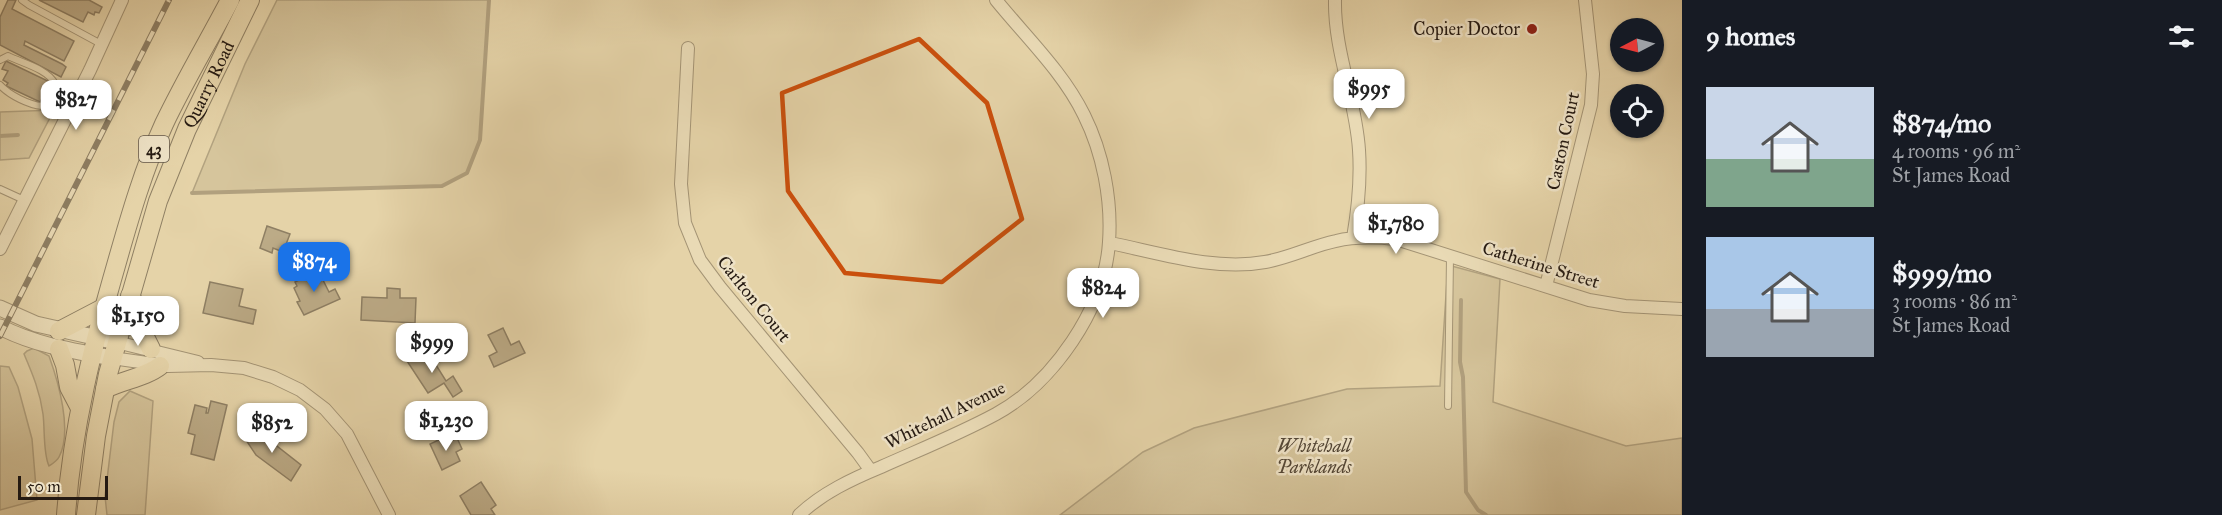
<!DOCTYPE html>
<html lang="en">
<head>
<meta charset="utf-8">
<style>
  body { margin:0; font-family:"IM FELL Great Primer",serif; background:#242831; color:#f1f3f6; height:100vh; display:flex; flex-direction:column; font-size:22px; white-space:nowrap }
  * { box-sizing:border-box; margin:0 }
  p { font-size:20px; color:#9ea1a6 }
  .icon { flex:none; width:33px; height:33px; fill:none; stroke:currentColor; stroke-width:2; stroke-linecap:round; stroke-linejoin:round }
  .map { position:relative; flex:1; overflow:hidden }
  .sheet { display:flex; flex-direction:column; background:#171b24; width:540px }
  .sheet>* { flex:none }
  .needle { width:39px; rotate:264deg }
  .controls { position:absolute; left:1610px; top:18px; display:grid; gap:12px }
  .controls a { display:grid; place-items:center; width:54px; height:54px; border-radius:50%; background:#171b24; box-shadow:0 2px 4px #0004; font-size:30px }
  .scale { position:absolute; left:18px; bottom:15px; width:90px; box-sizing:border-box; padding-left:6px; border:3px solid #251a12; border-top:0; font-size:16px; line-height:21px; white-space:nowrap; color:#251a12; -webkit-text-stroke:4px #eee2c6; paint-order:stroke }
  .price { position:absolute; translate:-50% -51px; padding:0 14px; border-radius:12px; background:#fff; color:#222; font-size:20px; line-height:39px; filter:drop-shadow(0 2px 3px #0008) }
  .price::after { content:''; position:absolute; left:50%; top:36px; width:18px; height:14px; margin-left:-9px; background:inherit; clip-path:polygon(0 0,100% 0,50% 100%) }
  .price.active { background:#1a73e8; color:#fff }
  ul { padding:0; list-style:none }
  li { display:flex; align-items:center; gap:18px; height:150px; padding:0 24px }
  li span { display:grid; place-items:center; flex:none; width:168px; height:120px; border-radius:0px; color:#555 }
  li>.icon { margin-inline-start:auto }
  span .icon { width:72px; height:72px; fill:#fffc; stroke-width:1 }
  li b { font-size:26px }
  h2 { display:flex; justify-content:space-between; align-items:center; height:72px; padding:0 24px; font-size:26px }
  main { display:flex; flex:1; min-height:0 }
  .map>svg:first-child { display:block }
  .green { fill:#c4b48e; stroke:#746750; stroke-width:1.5 }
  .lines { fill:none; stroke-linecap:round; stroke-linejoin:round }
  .stream { stroke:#71634d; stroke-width:4 }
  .building { fill:#897a60; stroke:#251a12; stroke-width:1.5 }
  .service-casing { stroke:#554838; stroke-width:8 }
  .minor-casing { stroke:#554838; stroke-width:14 }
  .tertiary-casing { stroke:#554838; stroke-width:17 }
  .primary-casing { stroke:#251a12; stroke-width:20 }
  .service { stroke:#eee2c6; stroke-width:6 }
  .minor { stroke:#eee2c6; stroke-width:12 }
  .tertiary { stroke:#eee2c6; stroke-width:15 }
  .primary { stroke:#e5d3a8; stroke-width:18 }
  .rail-casing { stroke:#251a12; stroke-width:6 }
  .rail { stroke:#eee2c6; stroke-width:4; stroke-dasharray:11; stroke-linecap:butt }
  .marked { fill:none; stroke:#cb500d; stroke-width:4.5; stroke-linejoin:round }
  .poi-dot { fill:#8f2418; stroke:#eee2c6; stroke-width:2 }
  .labels { text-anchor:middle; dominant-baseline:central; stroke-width:5; stroke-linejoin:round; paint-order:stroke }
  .shield { fill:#eee2c6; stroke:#615648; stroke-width:1.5 }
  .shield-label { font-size:16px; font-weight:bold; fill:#251a12 }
  .poi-label { font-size:18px; fill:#251a12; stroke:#eee2c6; text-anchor:end }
  .street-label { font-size:18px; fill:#251a12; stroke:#eee2c6 }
  .park-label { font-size:18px; font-style:italic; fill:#554837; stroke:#eee2c6 }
</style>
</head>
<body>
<main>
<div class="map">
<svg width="1682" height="515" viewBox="0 0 1682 515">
  <rect width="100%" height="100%" fill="#e5d3a8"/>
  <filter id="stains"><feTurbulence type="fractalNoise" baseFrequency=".00333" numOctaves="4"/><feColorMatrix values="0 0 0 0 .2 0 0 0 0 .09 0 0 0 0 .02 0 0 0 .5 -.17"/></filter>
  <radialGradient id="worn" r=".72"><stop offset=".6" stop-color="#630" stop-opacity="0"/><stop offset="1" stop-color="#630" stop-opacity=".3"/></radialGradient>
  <path class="green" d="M277,0H489L480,140L467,173L442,186L192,193L245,64Z
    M54,110L29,158L0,160V112Z
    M1448,265L1500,279L1493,402L1626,446L1682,438V515H1060L1143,452L1194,428L1347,389L1440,386Z
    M34,348L49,356C58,381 73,431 59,457C57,461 52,464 49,466C43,453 45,430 43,414C40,392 33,375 24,354L27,351Z
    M0,366L9,367L18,387L32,439L37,500L0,510Z
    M130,391L153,401L145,515H107L105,496L114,422L119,402Z"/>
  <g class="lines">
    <path class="stream" d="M0,136L18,135
      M192,193L442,186L467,173L480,140L489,0
      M1461,300L1460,362L1463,377L1466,492L1478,510L1486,515"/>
  </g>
  <path class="building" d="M8,0H16L12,9L74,41L64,61L25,41L24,45L62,64L66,67L61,77L0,45V17Z
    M39,0H89L102,7L99,13L95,12L94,15L88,12L83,22Z
    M6,61L50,82L40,102L6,86L8,83L3,80L8,71L2,69Z
    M267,226L290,234L283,252L273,248L272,253L260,248Z
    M318,270L329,292L335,289L340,299L304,315L297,302L300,301L294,288L297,286L295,282Z
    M210,282L243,289L239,306L256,310L253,324L203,313Z
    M387,288L400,289V298H416L415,323L361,320L362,297L387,298Z
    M503,328L511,345L519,341L525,353L494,367L489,356L497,352L488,335Z
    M426,349L446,381L453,376L462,391L453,397L444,383L428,393L407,361Z
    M211,401L227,405L214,460L191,454L195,435L188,433L195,405L207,408L206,413H208Z
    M263,426L268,439L301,465L291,481L256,455L244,437Z
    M449,435L451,441L457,438L462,449L456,452L460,461L442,470L430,444Z
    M481,482L496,505L491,509L495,515H471L460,496Z"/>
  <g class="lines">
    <defs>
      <path id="service" d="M22,0L29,5L101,44
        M0,60L8,56C22,63 48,69 55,84L53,93L42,106C29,105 9,95 0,85
        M53,93L73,103
        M0,189L24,200
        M1448,406L1450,257"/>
      <path id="minor" d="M1335,0C1334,51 1356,100 1359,150C1361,179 1358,209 1353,238
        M688,48L681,184L685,223L700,260L720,287L858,453L871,471
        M1110,243C1160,253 1214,271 1265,262C1289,258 1312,246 1336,241C1356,236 1376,237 1396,239L1589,300L1625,306L1682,309
        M0,249L90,70L122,0
        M1546,286L1591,105L1593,74L1585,0
        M116,342L198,362
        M112,358L168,366L211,365L244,368L273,377L300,390L325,409L347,434L389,515
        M799,515C822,493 852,479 881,467C919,450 959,434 996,414C1053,383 1105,308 1109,242C1112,200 1103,153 1084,115C1063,72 1026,37 996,0"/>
      <path id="tertiary" d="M0,308L36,324L116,342
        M0,327C35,345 73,351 112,358"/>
      <g id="primary">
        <path d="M130,296L139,311L141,329L151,349"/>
        <path d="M59,331L103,308"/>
        <path d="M59,349L65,365L69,387L80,408"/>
        <path d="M105,389C123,380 146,377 160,366"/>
        <path d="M66,515C72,428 93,345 117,262C130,216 144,168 164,124C184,82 208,42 230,0"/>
        <path id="s1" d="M86,515L96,436L108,374L158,201L187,129L250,0"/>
      </g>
    </defs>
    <use href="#service" class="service-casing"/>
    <use href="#minor" class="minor-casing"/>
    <use href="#tertiary" class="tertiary-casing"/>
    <use href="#primary" class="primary-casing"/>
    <use href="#service" class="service"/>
    <use href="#minor" class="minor"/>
    <use href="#tertiary" class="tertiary"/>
    <use href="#primary" class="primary"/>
    <defs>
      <path id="rail" d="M0,336L169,0"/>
    </defs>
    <use href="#rail" class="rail-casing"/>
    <use href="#rail" class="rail"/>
  </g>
  <path d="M0 0H1682V515H0ZM919,39L987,103L1022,219L942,282L845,273L788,191L782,93Z" fill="#e5d3a8" fill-opacity=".55" fill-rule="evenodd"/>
  <path class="marked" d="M919,39L987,103L1022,219L942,282L845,273L788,191L782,93Z"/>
  <circle class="poi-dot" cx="1532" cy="29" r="6"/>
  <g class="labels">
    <rect class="shield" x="139" y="136" width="30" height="26" rx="4.5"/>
    <g class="shield-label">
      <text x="154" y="149">43</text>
    </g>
    <g class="poi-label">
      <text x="1520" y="29">Copier Doctor</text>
    </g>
    <g class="street-label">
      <text stroke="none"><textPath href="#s1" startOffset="450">Quarry Road</textPath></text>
      <text transform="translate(1563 141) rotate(-78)">Caston Court</text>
      <text transform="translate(1541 265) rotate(17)">Catherine Street</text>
      <text transform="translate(754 299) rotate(51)">Carlton Court</text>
      <text transform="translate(945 415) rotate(-26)">Whitehall Avenue</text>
    </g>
    <g class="park-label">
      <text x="1314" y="446">Whitehall<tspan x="1314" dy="21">Parklands</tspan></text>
    </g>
  </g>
  <rect width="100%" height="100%" filter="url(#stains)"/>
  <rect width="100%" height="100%" fill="url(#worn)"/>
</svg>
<div class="controls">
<a><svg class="needle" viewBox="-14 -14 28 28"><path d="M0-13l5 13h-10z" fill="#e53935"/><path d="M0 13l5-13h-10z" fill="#9ea1a6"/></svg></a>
<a><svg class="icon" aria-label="locate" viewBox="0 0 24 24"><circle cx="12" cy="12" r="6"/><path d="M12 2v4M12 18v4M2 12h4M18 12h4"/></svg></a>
</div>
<div class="scale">50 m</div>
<b class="price" style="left:1369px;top:120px">$995</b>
<b class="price" style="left:76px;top:131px">$827</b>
<b class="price" style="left:1396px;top:255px">$1,780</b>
<b class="price active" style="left:314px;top:293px">$874</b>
<b class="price" style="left:1103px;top:319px">$824</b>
<b class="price" style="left:138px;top:347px">$1,150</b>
<b class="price" style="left:432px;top:374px">$999</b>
<b class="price" style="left:446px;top:452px">$1,230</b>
<b class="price" style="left:272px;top:454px">$852</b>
</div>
<section class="sheet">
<h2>9 homes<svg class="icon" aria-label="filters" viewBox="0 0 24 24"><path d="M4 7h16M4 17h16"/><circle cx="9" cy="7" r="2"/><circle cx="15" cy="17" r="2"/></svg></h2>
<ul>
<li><span style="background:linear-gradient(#c9d6e8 60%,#7fa58c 0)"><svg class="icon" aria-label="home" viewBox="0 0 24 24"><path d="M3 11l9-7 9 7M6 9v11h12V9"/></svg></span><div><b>$874/mo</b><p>4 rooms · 96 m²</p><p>St James Road</p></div></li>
<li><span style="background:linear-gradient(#a9c7e8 60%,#9aa5b1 0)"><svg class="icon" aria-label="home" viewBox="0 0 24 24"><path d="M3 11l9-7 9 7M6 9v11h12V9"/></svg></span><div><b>$999/mo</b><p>3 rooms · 86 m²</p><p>St James Road</p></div></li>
</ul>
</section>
</main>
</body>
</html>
